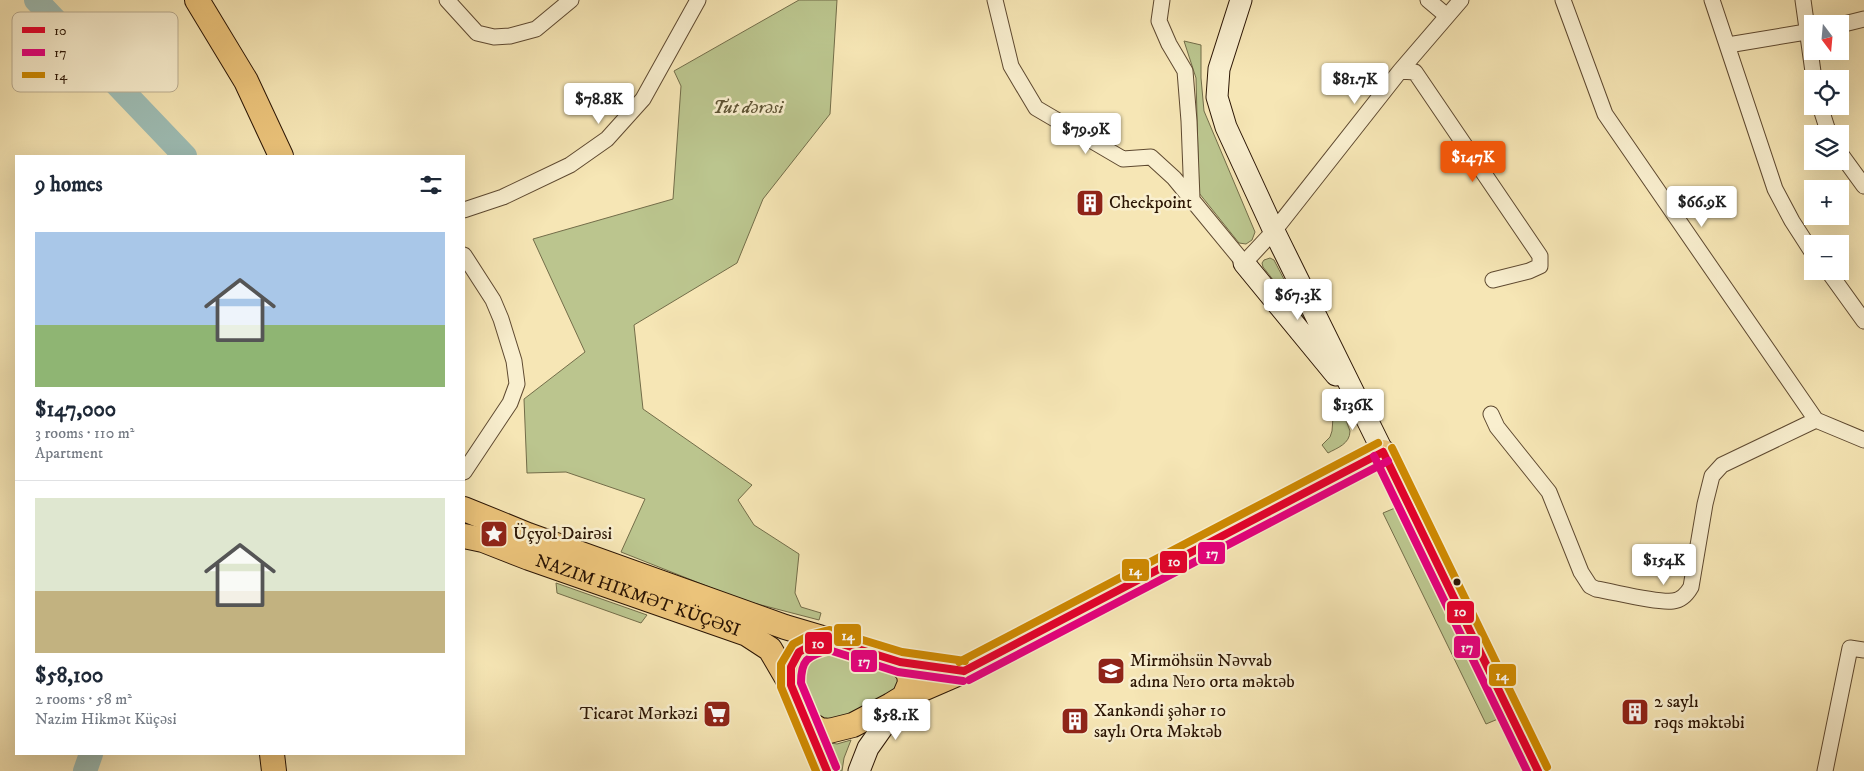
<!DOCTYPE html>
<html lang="en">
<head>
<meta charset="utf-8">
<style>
  body { margin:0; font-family:"IM FELL DW Pica",serif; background:#f2f2f3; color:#1f2937; height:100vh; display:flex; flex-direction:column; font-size:19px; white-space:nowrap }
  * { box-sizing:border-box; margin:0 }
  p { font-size:16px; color:#747a83 }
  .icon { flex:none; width:28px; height:28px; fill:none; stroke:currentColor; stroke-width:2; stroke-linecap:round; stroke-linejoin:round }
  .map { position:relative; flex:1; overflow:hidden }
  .side { position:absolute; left:15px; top:155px; width:450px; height:600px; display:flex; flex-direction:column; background:#fff; border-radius:0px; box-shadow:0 5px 20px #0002 }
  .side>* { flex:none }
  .needle { width:32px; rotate:164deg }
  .fabs { position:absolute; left:1804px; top:15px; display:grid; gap:10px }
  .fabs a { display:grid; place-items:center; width:45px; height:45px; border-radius:0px; background:#fff; box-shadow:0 5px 20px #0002; font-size:25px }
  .price { position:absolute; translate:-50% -42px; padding:0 11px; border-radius:5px; background:#fff; color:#222; font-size:16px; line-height:32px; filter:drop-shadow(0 1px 2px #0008) }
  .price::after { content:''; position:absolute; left:50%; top:30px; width:15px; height:11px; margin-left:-8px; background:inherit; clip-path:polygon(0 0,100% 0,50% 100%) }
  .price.selected { background:#ea580c; color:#fff }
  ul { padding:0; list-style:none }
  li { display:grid; align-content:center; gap:10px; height:265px; padding:0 20px }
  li+li { border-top:1px solid #e0e1e3 }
  li span { display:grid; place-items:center; height:155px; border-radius:0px; color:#555 }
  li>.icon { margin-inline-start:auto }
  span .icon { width:90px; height:90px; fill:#fffc; stroke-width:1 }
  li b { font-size:21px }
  h2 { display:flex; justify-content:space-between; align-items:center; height:60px; padding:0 20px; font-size:21px }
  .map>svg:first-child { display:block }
  .green { fill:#bbc58e; stroke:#736d49 }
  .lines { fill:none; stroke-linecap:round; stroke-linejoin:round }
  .river { stroke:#9ebeb6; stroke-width:24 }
  .street-casing { stroke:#5e4930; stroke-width:17 }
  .secondary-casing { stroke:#2b1504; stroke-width:23 }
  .primary-casing { stroke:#2b1504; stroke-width:26 }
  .street { stroke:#f9efcf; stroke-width:15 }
  .secondary { stroke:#f9efcf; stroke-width:21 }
  .primary { stroke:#ebc37a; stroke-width:24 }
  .bus-1-casing { stroke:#f9efcf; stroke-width:11 }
  .bus-2-casing { stroke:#f9efcf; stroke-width:11 }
  .bus-3-casing { stroke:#f9efcf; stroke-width:11 }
  .bus-1 { stroke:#e4002b; stroke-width:8 }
  .bus-2 { stroke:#e5007d; stroke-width:8 }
  .bus-3 { stroke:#ce8901; stroke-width:8 }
  .bus-dot { fill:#2b1504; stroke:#f9efcf; stroke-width:2 }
  .labels { text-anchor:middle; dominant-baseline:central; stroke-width:5; stroke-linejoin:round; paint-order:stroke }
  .park-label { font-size:18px; font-style:italic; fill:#5d5334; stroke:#f9efcf }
  .poi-label { font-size:18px; fill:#2b1504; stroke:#f9efcf; text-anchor:start }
  .street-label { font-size:18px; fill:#2b1504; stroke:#f9efcf }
  .key { fill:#f9efcf; stroke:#bbae92; stroke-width:1 }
  .key-label { font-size:14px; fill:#2b1504 }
  .line-badge { stroke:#f9efcf; stroke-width:2 }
  .badge-label { font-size:14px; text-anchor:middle; font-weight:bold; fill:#fff }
</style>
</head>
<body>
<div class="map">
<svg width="1864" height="771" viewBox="0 0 1864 771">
  <rect width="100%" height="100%" fill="#f6e6b5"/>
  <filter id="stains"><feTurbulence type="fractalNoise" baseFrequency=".004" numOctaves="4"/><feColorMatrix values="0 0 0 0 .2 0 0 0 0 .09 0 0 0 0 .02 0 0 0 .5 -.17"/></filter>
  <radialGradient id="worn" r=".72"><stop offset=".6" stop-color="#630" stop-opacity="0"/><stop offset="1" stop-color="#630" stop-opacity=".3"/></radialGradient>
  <path class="green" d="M799,0H837L830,114L763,199L737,263L634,325L643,409L752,485L738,500L754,525L799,554L795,593L801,607L821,613L819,620L742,600L621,552L645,499L566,472L527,473L524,399L585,352L533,239L673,199L681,86L674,71Z
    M1184,41L1201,45V78L1204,111L1255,232L1252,240L1246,244L1239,243L1199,193L1196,78Z
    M1270,258L1274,260L1305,320L1263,267L1262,263L1264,260Z
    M1335,391L1350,431C1350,444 1337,448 1328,453L1322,445L1330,437L1332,431Z
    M1395,508L1498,719L1486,724L1383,513Z
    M556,583L647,615L641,623L557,593Z
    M817,649L897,668L903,684L843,722L817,719L798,684L800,662Z
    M851,740L844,758L842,771H836L825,742L837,744Z"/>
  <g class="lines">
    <path class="river" d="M36,0L185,156
      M85,771L91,754"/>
    <defs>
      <path id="street" d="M447,0L477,33L494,37L510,36L536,29L571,0
        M995,0L1011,66L1036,108L1123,159L1151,157L1174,178L1244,263L1274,231L1400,71L1461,0
        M1162,0L1159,21L1169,44L1185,71L1189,121L1192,199
        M1428,0L1447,16
        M1563,0L1605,114L1816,420L1864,440
        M1712,0L1775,189L1792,221L1812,252
        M1803,0L1814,79
        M1840,25L1864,19
        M1728,45L1812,31
        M1400,71L1415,72L1540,256V266L1529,271L1493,280
        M1820,106L1829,134
        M1840,153L1864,186
        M464,210L503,197L570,165L607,139L643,99L698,0
        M464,255L493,300L501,319L514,361L517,384L510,403L464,472
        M1828,271L1864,321
        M1491,414L1497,427L1549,492L1581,572L1590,586L1596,589C1615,592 1656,603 1673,601C1682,600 1687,594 1691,587L1705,504L1712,476L1722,465L1816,420
        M1825,771L1850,648L1864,650"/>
      <path id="secondary" d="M1241,0L1219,69L1217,97L1226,127L1274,231L1383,452
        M1244,263L1336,375
        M805,721L827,771
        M859,771L868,748L904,697"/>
      <g id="primary">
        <path d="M197,0L246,81L281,156"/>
        <path d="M464,509L528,535L785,627L829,640"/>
        <path id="s1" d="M464,536L483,540L529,558L747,634L770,649L791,685"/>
        <path d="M900,662L909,674L910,683L904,697L891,705L853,725L829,731L820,730L805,721L791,685V667L799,652L814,644L829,640L900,662L963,671"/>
        <path d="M904,697L964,671L1383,452L1538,771"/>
        <path d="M272,754L274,771"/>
      </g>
    </defs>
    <use href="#street" class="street-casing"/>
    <use href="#secondary" class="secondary-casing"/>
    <use href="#primary" class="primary-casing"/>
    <use href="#street" class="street"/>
    <use href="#secondary" class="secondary"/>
    <use href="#primary" class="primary"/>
    <defs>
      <path id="bus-1" d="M1383,452L1538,771
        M964,671L1383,452
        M827,771L791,685V667L799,652L814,644L829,640L900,662L964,671"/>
      <path id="bus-2" d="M1374,456L1527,771
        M969,680L1388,461
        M836,767L801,683C801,660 807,656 829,650L898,672L963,681"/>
      <path id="bus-3" d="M1392,448L1547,767
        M959,662L1378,443
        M816,771L781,687V664L793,644L810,635L830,630L902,652L965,661"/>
    </defs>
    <use href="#bus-1" class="bus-1-casing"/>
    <use href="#bus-2" class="bus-2-casing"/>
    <use href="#bus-3" class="bus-3-casing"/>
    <use href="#bus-1" class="bus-1"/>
    <use href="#bus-2" class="bus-2"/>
    <use href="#bus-3" class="bus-3"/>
  </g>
  <defs>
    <symbol id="building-square" viewBox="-11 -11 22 22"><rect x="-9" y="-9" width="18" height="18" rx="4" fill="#8f2418" stroke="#f9efcf"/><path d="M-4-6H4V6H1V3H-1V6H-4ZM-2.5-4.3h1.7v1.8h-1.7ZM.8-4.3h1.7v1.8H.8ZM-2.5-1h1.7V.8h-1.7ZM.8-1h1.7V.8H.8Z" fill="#fff"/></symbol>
    <symbol id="sight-square" viewBox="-11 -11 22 22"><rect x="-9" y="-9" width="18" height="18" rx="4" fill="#8f2418" stroke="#f9efcf"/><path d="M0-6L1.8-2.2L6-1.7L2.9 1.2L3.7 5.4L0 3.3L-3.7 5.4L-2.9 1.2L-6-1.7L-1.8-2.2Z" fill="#fff"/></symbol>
    <symbol id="school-square" viewBox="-11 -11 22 22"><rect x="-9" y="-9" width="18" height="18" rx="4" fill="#8f2418" stroke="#f9efcf"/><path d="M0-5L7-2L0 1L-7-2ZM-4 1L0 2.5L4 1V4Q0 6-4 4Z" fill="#fff"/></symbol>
    <symbol id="supermarket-square" viewBox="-11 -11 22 22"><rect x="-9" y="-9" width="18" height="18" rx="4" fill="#8f2418" stroke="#f9efcf"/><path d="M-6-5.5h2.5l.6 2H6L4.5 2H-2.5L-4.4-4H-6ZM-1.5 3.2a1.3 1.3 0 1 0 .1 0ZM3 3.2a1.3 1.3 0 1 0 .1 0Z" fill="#fff"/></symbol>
  </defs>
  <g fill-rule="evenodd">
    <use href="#building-square" x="1074" y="187" width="32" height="32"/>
    <use href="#sight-square" x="478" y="518" width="32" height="32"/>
    <use href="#school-square" x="1095" y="655" width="32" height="32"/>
    <use href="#building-square" x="1619" y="696" width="32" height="32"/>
    <use href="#supermarket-square" x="701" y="698" width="32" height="32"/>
    <use href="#building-square" x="1059" y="705" width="32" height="32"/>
  </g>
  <circle class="bus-dot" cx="1457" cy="582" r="4.5"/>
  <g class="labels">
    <g class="park-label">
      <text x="748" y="108">Tut dərəsi</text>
    </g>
    <g class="poi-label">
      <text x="1109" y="203">Checkpoint</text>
      <text x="513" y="534">Üçyol Dairəsi</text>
      <text x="1130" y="661">Mirmöhsün Nəvvab<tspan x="1130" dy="21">adına №10 orta məktəb</tspan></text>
      <text x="1654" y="702">2 saylı<tspan x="1654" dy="21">rəqs məktəbi</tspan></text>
      <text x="1094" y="711">Xankəndi şəhər 10<tspan x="1094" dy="21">saylı Orta Məktəb</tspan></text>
      <text x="698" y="714" text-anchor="end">Ticarət Mərkəzi</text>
    </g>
    <g class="street-label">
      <text stroke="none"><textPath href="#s1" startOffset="184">NAZIM HIKMƏT KÜÇƏSI</textPath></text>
    </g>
  </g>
  <rect x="12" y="12" width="166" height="80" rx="8" class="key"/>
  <rect x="22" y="27" width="23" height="6" fill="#e4002b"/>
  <rect x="22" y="49" width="23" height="7" fill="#e5007d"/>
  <rect x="22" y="72" width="23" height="6" fill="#ce8901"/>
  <g class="key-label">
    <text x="54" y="35">10</text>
    <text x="54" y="57">17</text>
    <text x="54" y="80">14</text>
  </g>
  <g class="line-badge">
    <rect x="1197" y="541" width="29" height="24" rx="5" fill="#e5007d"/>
    <rect x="1159" y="550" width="29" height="24" rx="5" fill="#e4002b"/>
    <rect x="1121" y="558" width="29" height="24" rx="5" fill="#ce8901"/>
    <rect x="1446" y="600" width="29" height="24" rx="5" fill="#e4002b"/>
    <rect x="833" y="623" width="29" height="24" rx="5" fill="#ce8901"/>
    <rect x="804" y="631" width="29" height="24" rx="5" fill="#e4002b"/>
    <rect x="1453" y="635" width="28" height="24" rx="5" fill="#e5007d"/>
    <rect x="850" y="649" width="28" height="24" rx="5" fill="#e5007d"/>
    <rect x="1488" y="663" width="29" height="24" rx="5" fill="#ce8901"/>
  </g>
  <g class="badge-label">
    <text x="1212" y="558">17</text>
    <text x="1174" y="566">10</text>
    <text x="1135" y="575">14</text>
    <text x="1460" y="616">10</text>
    <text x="848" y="640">14</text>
    <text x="818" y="648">10</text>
    <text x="1467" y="652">17</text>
    <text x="864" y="666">17</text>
    <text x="1502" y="680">14</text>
  </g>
  <rect width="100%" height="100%" filter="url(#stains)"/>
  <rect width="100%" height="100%" fill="url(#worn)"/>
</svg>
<div class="fabs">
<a><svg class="needle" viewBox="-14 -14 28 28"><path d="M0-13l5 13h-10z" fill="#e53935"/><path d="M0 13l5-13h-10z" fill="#747a83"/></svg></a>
<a><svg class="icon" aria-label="locate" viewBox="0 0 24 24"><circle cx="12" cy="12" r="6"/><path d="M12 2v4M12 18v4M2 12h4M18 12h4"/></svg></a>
<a><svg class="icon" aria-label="layers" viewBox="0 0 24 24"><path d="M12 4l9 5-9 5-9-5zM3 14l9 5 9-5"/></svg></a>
<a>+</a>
<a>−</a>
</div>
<b class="price" style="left:1355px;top:105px">$81.7K</b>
<b class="price" style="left:599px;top:125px">$78.8K</b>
<b class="price" style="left:1086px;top:155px">$79.9K</b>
<b class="price selected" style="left:1473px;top:183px">$147K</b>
<b class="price" style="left:1702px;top:228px">$66.9K</b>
<b class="price" style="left:1298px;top:321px">$67.3K</b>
<b class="price" style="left:1353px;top:431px">$136K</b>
<b class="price" style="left:1664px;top:586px">$154K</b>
<b class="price" style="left:896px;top:741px">$58.1K</b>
<section class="side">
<h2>9 homes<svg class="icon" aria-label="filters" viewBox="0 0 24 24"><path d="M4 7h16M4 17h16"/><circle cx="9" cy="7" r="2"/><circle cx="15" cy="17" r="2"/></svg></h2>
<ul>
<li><span style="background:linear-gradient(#a9c7e8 60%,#8fb573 0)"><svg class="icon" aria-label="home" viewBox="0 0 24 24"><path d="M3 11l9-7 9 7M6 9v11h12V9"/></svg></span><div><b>$147,000</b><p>3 rooms · 110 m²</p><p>Apartment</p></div></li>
<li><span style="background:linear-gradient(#dfe7d0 60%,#c2b280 0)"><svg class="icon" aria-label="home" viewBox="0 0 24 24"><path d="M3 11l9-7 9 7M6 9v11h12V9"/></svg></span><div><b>$58,100</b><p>2 rooms · 58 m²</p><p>Nazim Hikmət Küçəsi</p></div></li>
</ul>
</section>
</div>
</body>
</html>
